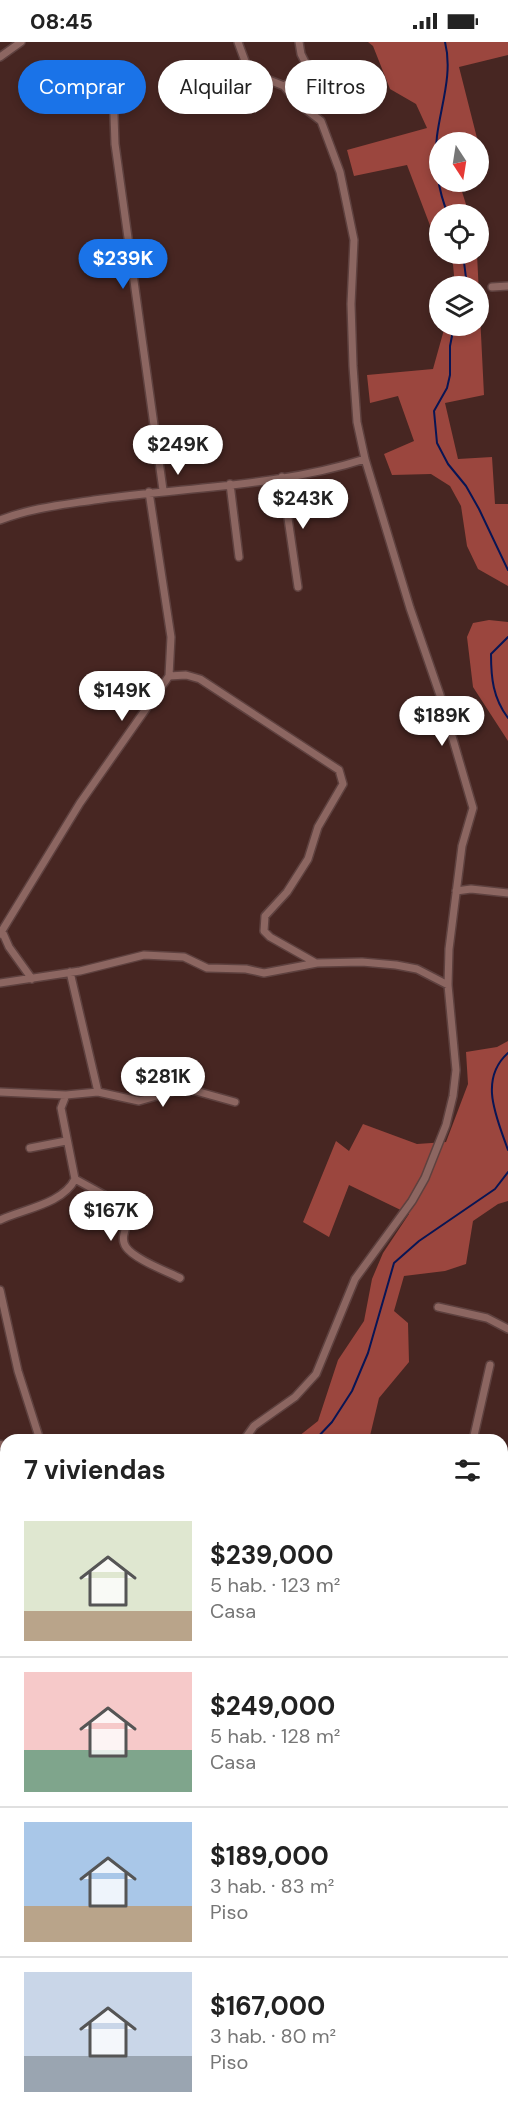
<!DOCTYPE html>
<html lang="es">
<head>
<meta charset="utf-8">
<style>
  body { margin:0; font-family:"DM Sans",sans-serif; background:#f2f2f2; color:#222; height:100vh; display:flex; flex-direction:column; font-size:22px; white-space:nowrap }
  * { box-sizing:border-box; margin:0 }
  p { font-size:20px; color:#767676 }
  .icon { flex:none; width:33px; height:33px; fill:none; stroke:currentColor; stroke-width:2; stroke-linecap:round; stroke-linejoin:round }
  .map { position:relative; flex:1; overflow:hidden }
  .sheet { position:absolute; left:0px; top:1392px; width:508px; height:686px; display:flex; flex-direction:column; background:#fff; border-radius:18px 18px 0 0; box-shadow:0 3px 9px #0003 }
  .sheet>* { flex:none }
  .banner { position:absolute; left:18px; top:18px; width:472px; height:54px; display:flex; gap:12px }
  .needle { width:39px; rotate:168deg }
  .fabs { position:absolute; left:429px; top:90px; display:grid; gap:12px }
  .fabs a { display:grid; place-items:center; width:60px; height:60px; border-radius:50%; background:#fff; box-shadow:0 3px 9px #0003; font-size:30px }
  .price { position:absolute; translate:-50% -51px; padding:0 14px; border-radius:21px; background:#fff; color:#222; font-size:20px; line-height:39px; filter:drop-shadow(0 2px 3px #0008) }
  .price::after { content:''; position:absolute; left:50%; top:36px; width:18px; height:14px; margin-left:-9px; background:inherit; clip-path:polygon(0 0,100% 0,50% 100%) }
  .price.active { background:#1a73e8; color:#fff }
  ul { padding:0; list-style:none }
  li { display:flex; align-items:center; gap:18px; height:150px; padding:0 24px }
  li+li { border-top:2px solid #e0e0e0 }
  li span { display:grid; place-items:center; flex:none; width:168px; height:120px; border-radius:0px; color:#555 }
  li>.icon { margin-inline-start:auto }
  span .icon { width:72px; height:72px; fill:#fffc; stroke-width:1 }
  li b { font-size:26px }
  h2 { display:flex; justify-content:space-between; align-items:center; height:72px; padding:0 24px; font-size:26px }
  .pill { padding:0 21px; border-radius:27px; background:#fff; box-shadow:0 3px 9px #0003; font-size:21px; line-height:54px }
  .pill.active { background:#1a73e8; color:#fff }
  .status { display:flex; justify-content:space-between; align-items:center; height:42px; padding:0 30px; background:#fff; direction:ltr }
  .status svg { height:16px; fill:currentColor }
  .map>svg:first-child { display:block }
  .forest { fill:#9b463e }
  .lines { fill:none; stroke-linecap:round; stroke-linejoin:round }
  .stream { stroke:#091554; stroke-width:2 }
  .minor-casing { stroke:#5e413f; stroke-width:10 }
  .tertiary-casing { stroke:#5e413f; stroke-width:11 }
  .trunk-casing { stroke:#5e413f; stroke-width:14 }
  .minor { stroke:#8c6661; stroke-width:7 }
  .tertiary { stroke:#8c6661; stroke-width:8 }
  .trunk { stroke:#6aac6d; stroke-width:10 }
</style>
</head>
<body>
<div class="status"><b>08:45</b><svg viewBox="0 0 49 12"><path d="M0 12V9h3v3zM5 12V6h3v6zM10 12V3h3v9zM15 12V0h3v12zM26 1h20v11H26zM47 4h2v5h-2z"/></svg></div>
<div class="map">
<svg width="508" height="2077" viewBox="0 0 508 2077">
  <rect width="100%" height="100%" fill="#472622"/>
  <path class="forest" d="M368,0H508V13L459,25L478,100H440V140H459L469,172H440L439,181L431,186L407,123L354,134L347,108L427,86L416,62L390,47L373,4Z
    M452,212H477L484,353L445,361L458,417L492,415L495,462H508V544L478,527L467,504L461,464L450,444L431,432L392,433L384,412L414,399L398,354L370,361L367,333L433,327L445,284H478V244H455Z
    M489,578L508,580V699L473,645L467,595L473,581Z
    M508,999V1159L498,1162L473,1179L466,1222L445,1229L404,1234L394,1269L408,1281L409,1320L379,1356L369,1398H294L318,1379L338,1318L364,1279L372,1237L383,1211L409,1172L349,1143L329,1195L303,1180L336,1099L349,1109L363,1082L417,1102L446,1100L468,1042L466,1010L497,1005Z"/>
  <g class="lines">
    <path class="stream" d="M445,0C453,31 441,63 437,94C434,119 438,149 448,172
      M463,212L467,244
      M454,284L450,304V333L447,346L434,369L437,401L448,422L466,444L479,467L508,528
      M508,595L491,612C491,636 493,656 508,676
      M508,1011C478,1038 497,1076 508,1108
      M315,1398L332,1380L352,1349L368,1311L394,1221L419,1199L495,1147L508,1130
      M0,1694L6,1691
      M296,2072L321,2077
      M194,2077L201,2072
      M226,2077L233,2072"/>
    <defs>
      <path id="minor" d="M238,0L249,30L284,44L299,62L321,79L340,130L354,198L351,262L353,324L357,380L365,417L410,566L440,653L473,766L462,804L449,907L448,943L456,1028L453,1054L446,1083L425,1136L412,1159L355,1237L316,1332L295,1355L254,1384L244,1398
        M0,15L21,0
        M284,44L306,30L308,26L301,12L299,0
        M113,45L115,102L163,448
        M492,245L508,244
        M282,435L298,545
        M230,442L239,515
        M0,478C31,466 61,463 94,458C184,445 278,445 365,417
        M169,634L186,633L200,637L339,728L343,742L318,785L308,817L287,850L265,874L264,889L270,895L316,921
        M456,849L471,847L508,851
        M2,889L9,905L32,937
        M0,892L80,761L169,634L171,595L149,450
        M0,941L80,929L144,913L184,915L207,926L246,927L264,931L317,921L362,920L396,923L417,927L448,943
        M0,1050L66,1053L98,1050L70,930
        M98,1050L139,1059L185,1046L235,1060
        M30,1106L66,1099
        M75,1137L126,1165C135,1178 117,1192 126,1205C134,1217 166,1229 180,1236
        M0,1178C23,1167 63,1162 75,1137L61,1066L66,1053
        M0,1248L18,1329L40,1398
        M438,1265L487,1276L508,1287
        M473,1398L490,1323
        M502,1413H508
        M0,1564L6,1565
        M0,1630H6
        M502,1763L508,1749
        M0,1911H6
        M355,2072L367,2077
        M9,2077L11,2072
        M376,2077L378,2072"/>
      <path id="tertiary" d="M0,1403L6,1404
        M502,1440H508
        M0,1465L6,1466
        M502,1507L508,1506"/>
      <path id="trunk" d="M0,1425H6
        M0,1441L6,1442
        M502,1463H508
        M502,1481H508"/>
    </defs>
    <use href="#minor" class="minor-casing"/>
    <use href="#tertiary" class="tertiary-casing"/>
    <use href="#trunk" class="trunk-casing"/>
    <use href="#minor" class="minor"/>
    <use href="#tertiary" class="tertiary"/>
    <use href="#trunk" class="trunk"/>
  </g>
</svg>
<div class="fabs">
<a><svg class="needle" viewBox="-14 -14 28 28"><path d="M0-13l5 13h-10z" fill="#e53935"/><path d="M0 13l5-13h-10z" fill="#767676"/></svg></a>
<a><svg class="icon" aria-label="locate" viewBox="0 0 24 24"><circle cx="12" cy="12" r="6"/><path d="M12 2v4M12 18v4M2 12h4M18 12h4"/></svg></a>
<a><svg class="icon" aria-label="layers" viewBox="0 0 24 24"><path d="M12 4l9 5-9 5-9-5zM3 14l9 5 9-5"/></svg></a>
</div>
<b class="price active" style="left:123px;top:248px">$239K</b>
<b class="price" style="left:178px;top:434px">$249K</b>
<b class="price" style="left:303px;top:488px">$243K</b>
<b class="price" style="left:122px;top:680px">$149K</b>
<b class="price" style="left:442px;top:705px">$189K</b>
<b class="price" style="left:163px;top:1066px">$281K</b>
<b class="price" style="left:111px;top:1200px">$167K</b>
<div class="banner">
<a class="pill active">Comprar</a>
<a class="pill">Alquilar</a>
<a class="pill">Filtros</a>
</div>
<section class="sheet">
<h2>7 viviendas<svg class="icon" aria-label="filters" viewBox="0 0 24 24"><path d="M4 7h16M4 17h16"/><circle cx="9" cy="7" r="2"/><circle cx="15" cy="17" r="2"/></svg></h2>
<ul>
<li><span style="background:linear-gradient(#dfe7d0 75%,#b9a48a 0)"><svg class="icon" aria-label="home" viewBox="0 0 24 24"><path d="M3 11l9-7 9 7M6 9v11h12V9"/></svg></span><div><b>$239,000</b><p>5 hab. · 123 m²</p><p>Casa</p></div></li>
<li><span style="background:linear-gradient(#f6c9c9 65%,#7fa58c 0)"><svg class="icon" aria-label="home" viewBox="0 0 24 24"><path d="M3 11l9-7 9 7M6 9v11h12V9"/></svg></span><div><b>$249,000</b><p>5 hab. · 128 m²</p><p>Casa</p></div></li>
<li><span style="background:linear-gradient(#a9c7e8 70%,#b9a48a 0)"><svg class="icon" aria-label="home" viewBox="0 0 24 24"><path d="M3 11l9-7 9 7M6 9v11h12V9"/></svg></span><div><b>$189,000</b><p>3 hab. · 83 m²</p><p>Piso</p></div></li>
<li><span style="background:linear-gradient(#c9d6e8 70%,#9aa5b1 0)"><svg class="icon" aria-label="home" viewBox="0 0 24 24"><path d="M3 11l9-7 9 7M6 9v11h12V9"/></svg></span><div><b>$167,000</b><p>3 hab. · 80 m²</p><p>Piso</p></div></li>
</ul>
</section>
</div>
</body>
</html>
